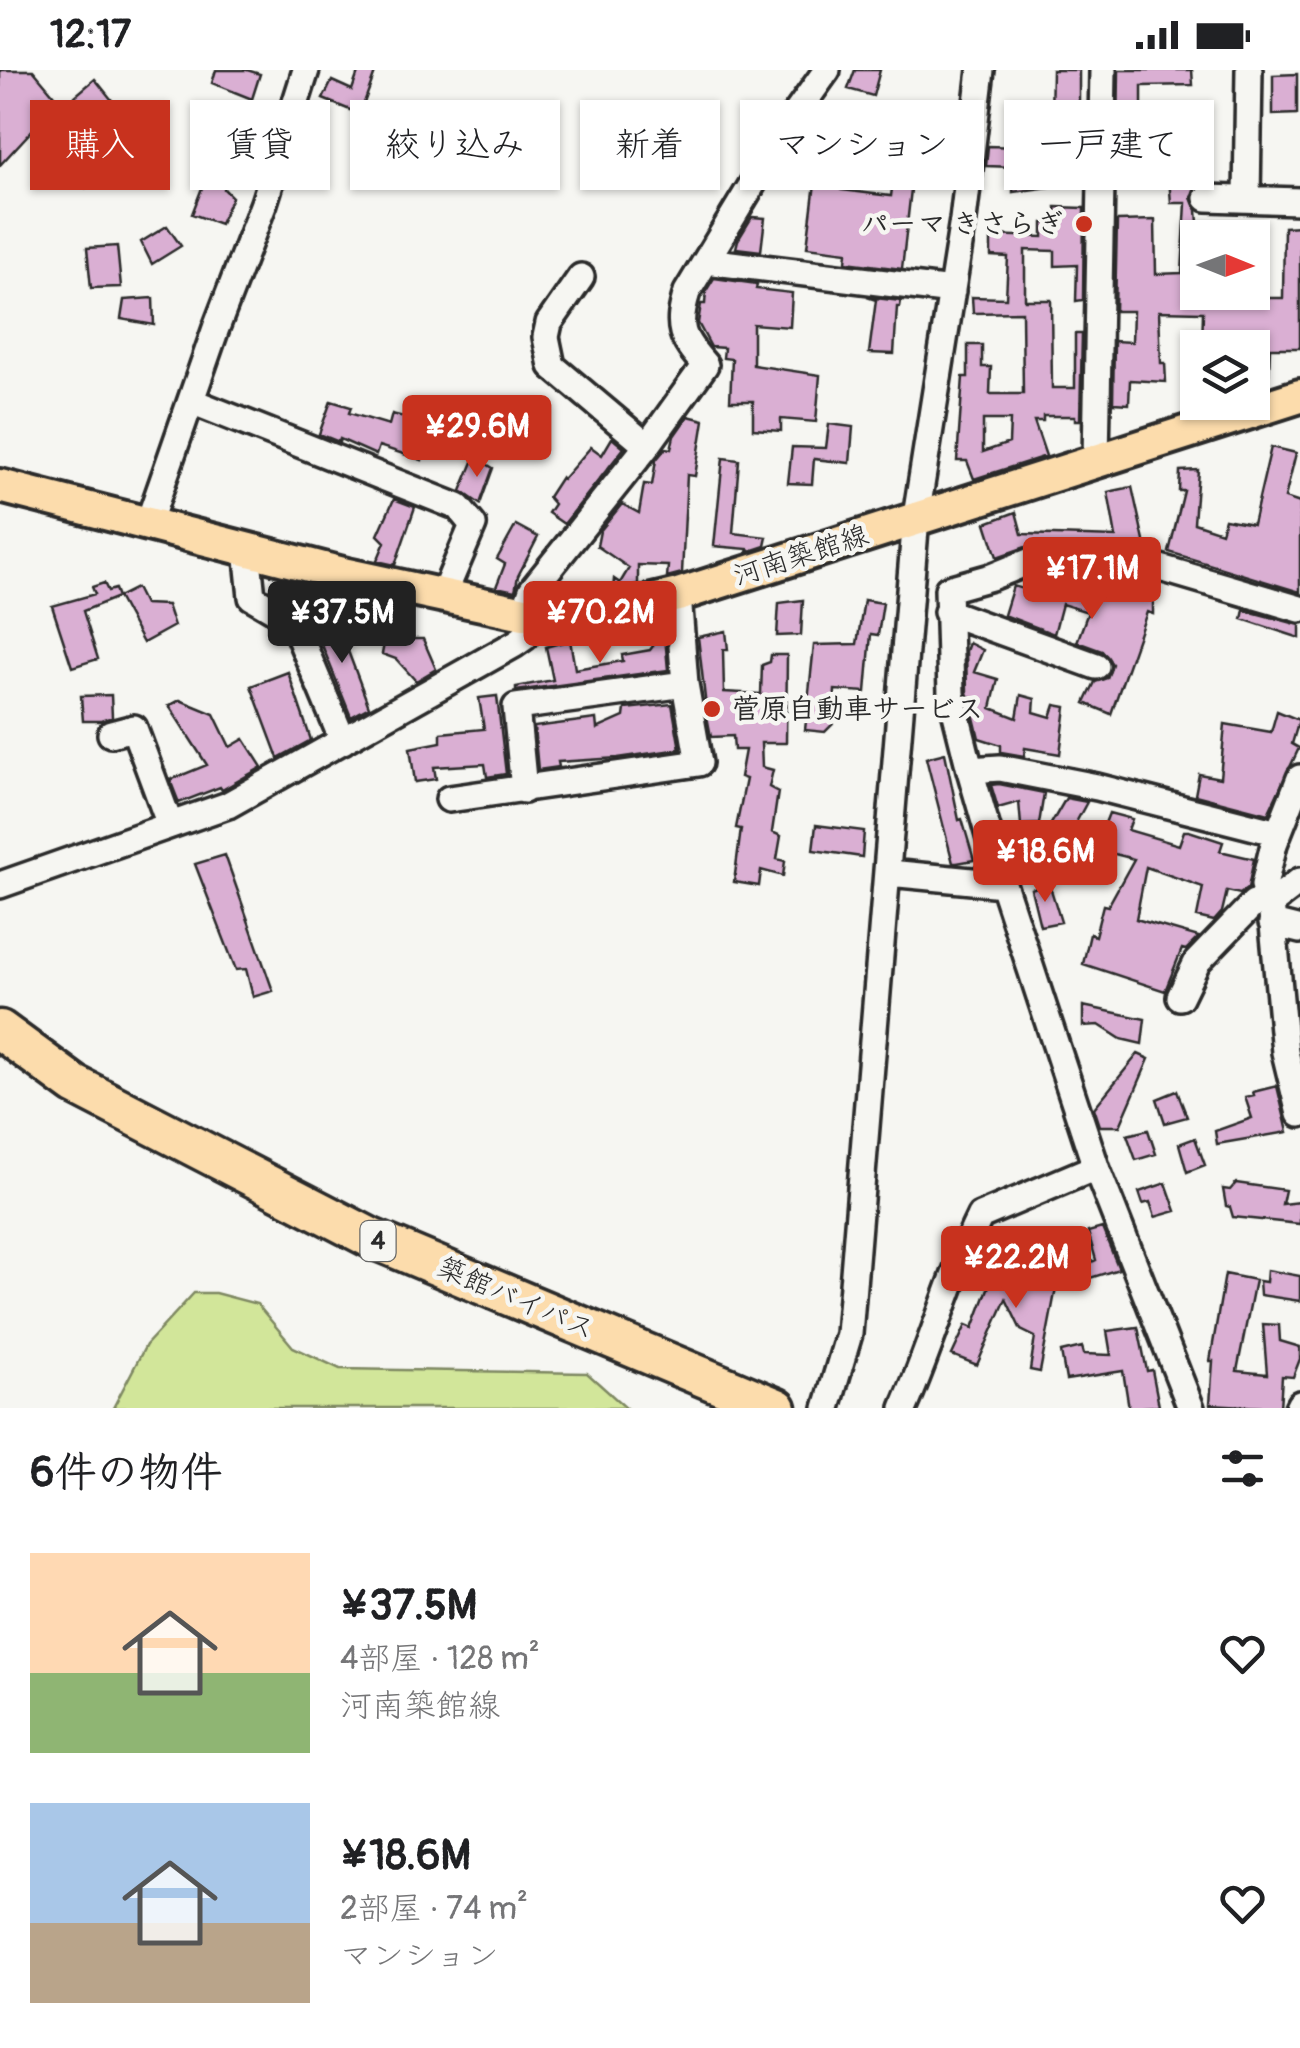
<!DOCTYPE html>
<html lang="ja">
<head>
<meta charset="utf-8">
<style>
  body { margin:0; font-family:Pangolin,"Klee One",sans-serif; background:#f6f6f6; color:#202124; height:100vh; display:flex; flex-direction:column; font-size:38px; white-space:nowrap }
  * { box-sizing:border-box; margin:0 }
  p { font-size:32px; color:#757577 }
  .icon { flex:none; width:55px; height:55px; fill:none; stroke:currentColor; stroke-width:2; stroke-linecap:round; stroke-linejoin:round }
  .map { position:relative; height:1338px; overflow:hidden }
  .sheet { display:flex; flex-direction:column; background:#fff; flex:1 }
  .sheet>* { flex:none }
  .guide { position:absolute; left:30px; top:30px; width:1240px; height:90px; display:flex; gap:20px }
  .needle { width:65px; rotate:91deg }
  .controls { position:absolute; left:1180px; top:150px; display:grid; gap:20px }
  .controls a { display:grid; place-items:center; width:90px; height:90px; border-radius:0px; background:#fff; box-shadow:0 2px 8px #0004; font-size:50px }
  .price { position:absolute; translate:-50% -85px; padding:0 22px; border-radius:10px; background:#c8321e; color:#fff; font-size:32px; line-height:65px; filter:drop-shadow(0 2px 5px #0008) }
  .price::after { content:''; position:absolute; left:50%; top:60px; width:30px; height:22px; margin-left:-15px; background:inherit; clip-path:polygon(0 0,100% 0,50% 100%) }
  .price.active { background:#222; color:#fff }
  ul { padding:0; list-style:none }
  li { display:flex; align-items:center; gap:30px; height:250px; padding:0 30px }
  li span { display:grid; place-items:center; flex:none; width:280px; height:200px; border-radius:0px; color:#555 }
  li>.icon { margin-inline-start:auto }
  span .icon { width:120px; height:120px; fill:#fffc; stroke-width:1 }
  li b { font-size:42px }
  h2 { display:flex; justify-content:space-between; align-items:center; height:120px; padding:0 30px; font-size:42px }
  .chip { padding:0 35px; border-radius:0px; background:#fff; box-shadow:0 2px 8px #0004; font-size:35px; line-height:90px }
  .chip.active { background:#c8321e; color:#fff }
  .status { display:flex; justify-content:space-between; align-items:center; height:70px; padding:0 50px; background:#fff; direction:ltr }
  .status svg { height:28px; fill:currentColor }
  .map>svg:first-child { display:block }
  .green { fill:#d2e69a; stroke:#7e8862; stroke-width:2.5 }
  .building { fill:#daafd3; stroke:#2b2b2b; stroke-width:2.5; fill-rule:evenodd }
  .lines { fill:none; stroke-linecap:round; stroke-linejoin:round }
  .minor-casing { stroke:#2b2b2b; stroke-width:32 }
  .major-casing { stroke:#2b2b2b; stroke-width:40 }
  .highway-casing { stroke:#2b2b2b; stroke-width:45 }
  .minor { stroke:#f6f6f2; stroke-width:25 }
  .major { stroke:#fcdcac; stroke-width:32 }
  .highway { stroke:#fcdcac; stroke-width:38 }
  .poi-dot { fill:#c8321e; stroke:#f6f6f2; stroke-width:4 }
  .labels { text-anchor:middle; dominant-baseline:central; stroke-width:9; stroke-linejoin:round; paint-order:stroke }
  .shield { fill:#f6f6f2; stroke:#686867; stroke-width:2.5 }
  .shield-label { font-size:25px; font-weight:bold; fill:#2b2b2b }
  .poi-label { font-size:28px; font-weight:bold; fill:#2b2b2b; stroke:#f6f6f2; text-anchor:end }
  .street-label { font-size:28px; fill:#2b2b2b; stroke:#f6f6f2 }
</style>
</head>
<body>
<div class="status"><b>12:17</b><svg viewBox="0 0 49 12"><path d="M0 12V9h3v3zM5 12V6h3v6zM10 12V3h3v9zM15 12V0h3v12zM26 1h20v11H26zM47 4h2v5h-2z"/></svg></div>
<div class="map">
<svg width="1300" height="1338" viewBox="0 0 1300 1338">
  <rect width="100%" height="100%" fill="#f6f6f2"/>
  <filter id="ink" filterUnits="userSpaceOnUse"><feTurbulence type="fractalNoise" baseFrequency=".01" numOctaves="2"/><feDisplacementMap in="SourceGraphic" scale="20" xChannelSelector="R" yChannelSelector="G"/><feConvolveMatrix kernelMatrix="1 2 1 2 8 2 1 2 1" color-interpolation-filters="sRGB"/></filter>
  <g filter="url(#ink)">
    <path class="green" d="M194,1223H215L257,1234L293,1277L340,1299L587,1303L626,1338H113L146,1275Z"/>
    <path class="building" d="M0,0H33L59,31L0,95Z
      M216,0H247L260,4L252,29L212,13Z
      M359,0H376L360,44L323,29L332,11L352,20Z
      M855,0H880L873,26L848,19Z
      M1052,0H1079V47H1051Z
      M1119,0H1192L1193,15L1142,16V48L1124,49L1125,68H1118Z
      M1297,4V44L1273,45V5Z
      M95,9L115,34L96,49L75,26Z
      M1018,45L1051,47L1052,97L1080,99L1079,113L1013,122L1014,97L986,96L988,76L1019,77Z
      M813,47L808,110L777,106L804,61Z
      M1163,65L1192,66L1195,117L1191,128L1197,140L1198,153L1203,154V168H1198V222H1227V228H1283L1284,157L1300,156V278H1270L1269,304H1252V278H1202L1203,242L1159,241L1161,293H1165L1166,312L1130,310L1129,334L1113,333L1114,271L1132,272L1133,241H1115L1117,151L1155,150L1156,204L1182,203L1186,133H1171L1169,108H1162Z
      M93,81L105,111L86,118L76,88Z
      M897,81L915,84L902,199L846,192L847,182L807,177L815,113L841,116V120L891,126Z
      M208,102L226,108L224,119L232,127L220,154L192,144Z
      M1056,137L1084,138L1083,230L1076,231L1077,195L1055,196V181L1025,180V230H1051L1052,318H1075V264H1082L1080,350H1075V346H1043V351H1034L1046,386L974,409L967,391H957L963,307H968V275H982V297H991L990,324H1023L1022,242L973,243L972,227L1006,228L1008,187L991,186V165L1043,167V153H1058ZM983,350H1010L1009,373L983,382Z
      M752,147L765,148L761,181L736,178L738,170Z
      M167,156L181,176L152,194L141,172Z
      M117,176L121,217L91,218L87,178Z
      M714,208L757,214L756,219L792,223L790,257L753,254V295L820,305L816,352L781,349V361L753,359V331H730L732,289L723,288L724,278L711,277L698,253L701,234H705L706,221Z
      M867,227L901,231L900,237H897L894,284L869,283L876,230Z
      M153,228L154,255L121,249L124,230Z
      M331,331L351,337L349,343L389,355L392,344L428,353L422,390L379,376L376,385L340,369L339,372L319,364Z
      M688,346L704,350L695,406L687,405L682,503L667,507L668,496L638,495V514L613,520L614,509L620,513L629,498L597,476L600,461L622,434L639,443L644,414L652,415L656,390L666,378L671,379L674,366Z
      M829,354L853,357L850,393L814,389L812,414L788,413L792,377L826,378Z
      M612,368L624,378L564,454L548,443L554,434L548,427L561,407L563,409L591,377L602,385Z
      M1271,377L1296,383L1285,428L1300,433V522L1169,482L1184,421H1179L1180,401L1198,400L1194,453L1221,462L1225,449L1253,454Z
      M475,387L493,398L480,434L461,421Z
      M723,388L739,390L733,463L767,467L765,476L747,482L748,479L714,476Z
      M1132,417L1146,480L1084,479L1037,473L997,487L986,453L1016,442L1022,464L1116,467L1108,422Z
      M394,429L415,437L395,495L377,491L385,472L378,465Z
      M516,455L538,467L518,506L515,521L496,517L505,494L497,489Z
      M1047,507L1153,513V544L1147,542L1111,644L1085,633L1095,612L1107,608L1112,594L1102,581L1077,572L1088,542L1062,534L1054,564L1004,545L1013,516L1044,525Z
      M104,513L108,521L115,519L118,527L83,541L98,589L72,597L52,536L95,524L92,517Z
      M136,518L144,534L167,535L174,556L143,573L118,527Z
      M803,530L801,565L777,566L779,533Z
      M864,530L883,533L878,565L871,564L866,622L835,620L833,654L825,662L805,660L814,575L857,574Z
      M1244,540L1300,555V568L1242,549Z
      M336,549L369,637L351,647L314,555Z
      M726,561L728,580H723L724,622L761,624L762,595L770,592L771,585H787L786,673H761L762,697L773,700L769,717L778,722L772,762L781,766L777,789L785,791L783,806L761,800L759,816L734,812L741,759L736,758L746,709L740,707L745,680H734L733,666L711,667L707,646L698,567Z
      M665,567L668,600L516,621V617L553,610L546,577L570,570L575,599L623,591L622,585L650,580L658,569Z
      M385,569H423L436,599L416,611L396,589L382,584Z
      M969,573L983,580L974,602L998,609L991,638L1017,648L1021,625L1035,629L1034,642L1051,647L1055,635L1066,637L1060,684L1025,678L1024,686L1001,682V675L979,668L972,639L974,628L968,626L967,622L966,581Z
      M288,602L311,670L278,688L251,616Z
      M111,625L112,647L101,651H83L81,626Z
      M497,626L506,704L487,707L485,694L434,697L436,709L415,712L410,678L441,672V663L484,659L479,628Z
      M180,630L214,644L230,677L244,669L262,697L222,720L220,717L179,733L170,710L207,695L169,636Z
      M672,634L680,679L618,688L558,692L559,697L538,700L534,657L596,649L597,659L624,647L625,639Z
      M1277,641L1299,650L1292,674L1299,678L1268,744L1195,725L1199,704L1220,708L1225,654L1271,662Z
      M945,683L959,750L962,749L974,790L957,793H953L926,688Z
      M999,714L1044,723L1039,754L1021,755L1019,732L998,738L991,715Z
      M1066,728L1087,732L1067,769L1048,759Z
      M1109,743L1132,749L1128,760L1179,775L1184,761H1189L1223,772L1220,781L1254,789L1248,818L1240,824L1227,821L1222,842L1214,851L1197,847L1203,817L1146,797L1136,849L1199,867L1186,880L1182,879L1165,921L1083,894L1090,864L1095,866L1103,835L1108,836L1134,789L1095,779Z
      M816,755L864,761L862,787L813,780Z
      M225,785L273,921L253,927L246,899L236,900L195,794Z
      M1049,813L1061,852L1040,856L1031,819Z
      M1083,936L1145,949L1142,974L1121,969L1099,955L1083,956Z
      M1138,984L1149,989L1120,1056H1100L1094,1038Z
      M1277,1016L1288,1062L1217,1074L1215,1061L1252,1048L1245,1027L1254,1025L1253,1022Z
      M1177,1021L1187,1047L1165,1053L1157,1029Z
      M1148,1060L1156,1084L1136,1090L1127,1065Z
      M1195,1068L1205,1095L1187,1102L1179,1074Z
      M1166,1113L1176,1141L1155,1147L1150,1132L1143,1134L1139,1122Z
      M1236,1113L1285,1120L1282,1134L1300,1132V1154L1233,1147L1230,1137L1226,1136L1223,1119L1230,1120Z
      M1102,1158L1119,1199L1087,1209L1083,1196L1096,1190L1088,1162Z
      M998,1170L1015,1177L1000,1207L987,1201Z
      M1040,1181L1062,1186L1040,1302L1030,1300L1035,1267L1021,1260L1006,1229L977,1295L952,1285L966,1255L973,1258L992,1208L1024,1221Z
      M1267,1200L1300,1206V1231L1260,1225L1259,1211L1266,1212Z
      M1225,1204L1255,1210L1237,1301L1267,1304L1263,1254L1279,1255L1280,1271L1300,1277V1289L1293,1307L1282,1306L1280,1338L1210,1334L1213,1291H1210Z
      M1138,1257L1147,1301L1152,1300L1159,1336L1129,1338L1123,1301L1066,1310L1061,1282L1082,1277L1084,1284L1111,1285L1107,1261Z"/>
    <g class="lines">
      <defs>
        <path id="minor" d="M1207,128L1300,131
          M1247,128L1249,0
          M706,191L952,221
          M581,207L549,253L546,267L552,296L647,376
          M191,331L458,437L473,455L443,526
          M1096,390L1103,0
          M148,454L216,258L264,133L306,0
          M247,479L252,527L293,551L343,671
          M947,542L1096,596
          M524,543L532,520L647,376L705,295C681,268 676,258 687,222L790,52L827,0
          M111,664L134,658L170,755
          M970,700L1000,698L1097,717L1278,763
          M524,720L516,637L685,614
          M449,729L699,693L685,614L678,525
          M889,803L1003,814
          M1300,811L1271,833L1285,982L1300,1044
          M0,815L228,735L515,574L525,567L533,544
          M1272,853L1300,860
          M1180,927L1197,892L1254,833H1271L1264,815L1274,774L1300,708
          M1096,1097L1191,1338
          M827,1338L849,1264L916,447L963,150L981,0
          M904,1338C932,1275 950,1207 980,1146L1096,1097L1003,814L970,700L951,624L948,519L991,507L1036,489L1083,495L1157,497L1300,539
          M1298,1338L1300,1334"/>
        <path id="major" d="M0,416L347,505L524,543L570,545L602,543L678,525L1300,326"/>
        <path id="highway" d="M0,960L75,1015L371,1168L777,1338"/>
      </defs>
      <use href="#minor" class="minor-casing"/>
      <use href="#major" class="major-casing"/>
      <use href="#highway" class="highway-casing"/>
      <use href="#minor" class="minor"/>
      <use href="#major" class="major"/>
      <use href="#highway" class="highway"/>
    </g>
  </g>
  <g class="poi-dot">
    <circle cx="1084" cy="154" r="10"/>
    <circle cx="712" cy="639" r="10"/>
  </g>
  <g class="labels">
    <rect class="shield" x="360.5" y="1151" width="35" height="40" rx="8"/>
    <g class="shield-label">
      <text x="378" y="1171">4</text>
    </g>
    <g class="poi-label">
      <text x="1064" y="154">パーマ きさらぎ</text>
      <text x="732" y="639" text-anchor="start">菅原自動車サービス</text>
    </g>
    <g class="street-label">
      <text transform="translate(801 486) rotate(-18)">河南築館線</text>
      <text transform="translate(516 1229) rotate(23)">築館バイパス</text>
    </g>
  </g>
</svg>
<div class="controls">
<a><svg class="needle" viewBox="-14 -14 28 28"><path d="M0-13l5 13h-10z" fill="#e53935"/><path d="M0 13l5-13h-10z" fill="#757577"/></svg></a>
<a><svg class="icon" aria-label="layers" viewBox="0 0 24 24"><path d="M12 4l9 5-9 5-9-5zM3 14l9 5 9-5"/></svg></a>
</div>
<b class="price" style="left:477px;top:410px">¥29.6M</b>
<b class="price" style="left:1092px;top:552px">¥17.1M</b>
<b class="price active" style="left:342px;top:596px">¥37.5M</b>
<b class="price" style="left:600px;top:596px">¥70.2M</b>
<b class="price" style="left:1045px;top:835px">¥18.6M</b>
<b class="price" style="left:1016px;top:1241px">¥22.2M</b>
<div class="guide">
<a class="chip active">購入</a>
<a class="chip">賃貸</a>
<a class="chip">絞り込み</a>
<a class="chip">新着</a>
<a class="chip">マンション</a>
<a class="chip">一戸建て</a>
</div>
</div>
<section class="sheet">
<h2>6件の物件<svg class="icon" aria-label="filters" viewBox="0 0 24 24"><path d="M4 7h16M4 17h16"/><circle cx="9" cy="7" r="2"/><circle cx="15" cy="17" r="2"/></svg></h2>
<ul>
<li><span style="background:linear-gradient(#ffd9b3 60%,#8fb573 0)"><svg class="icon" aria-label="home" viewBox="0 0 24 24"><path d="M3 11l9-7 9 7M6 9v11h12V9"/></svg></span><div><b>¥37.5M</b><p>4部屋 · 128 m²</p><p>河南築館線</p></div><svg class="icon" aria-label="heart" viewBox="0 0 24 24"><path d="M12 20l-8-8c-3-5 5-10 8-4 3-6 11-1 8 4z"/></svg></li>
<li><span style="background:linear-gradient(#a9c7e8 60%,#b9a48a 0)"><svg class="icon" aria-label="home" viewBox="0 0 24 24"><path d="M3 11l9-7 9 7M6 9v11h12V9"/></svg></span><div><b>¥18.6M</b><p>2部屋 · 74 m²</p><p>マンション</p></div><svg class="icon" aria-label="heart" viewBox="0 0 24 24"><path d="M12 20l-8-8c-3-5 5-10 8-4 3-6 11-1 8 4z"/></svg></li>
</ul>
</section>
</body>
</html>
